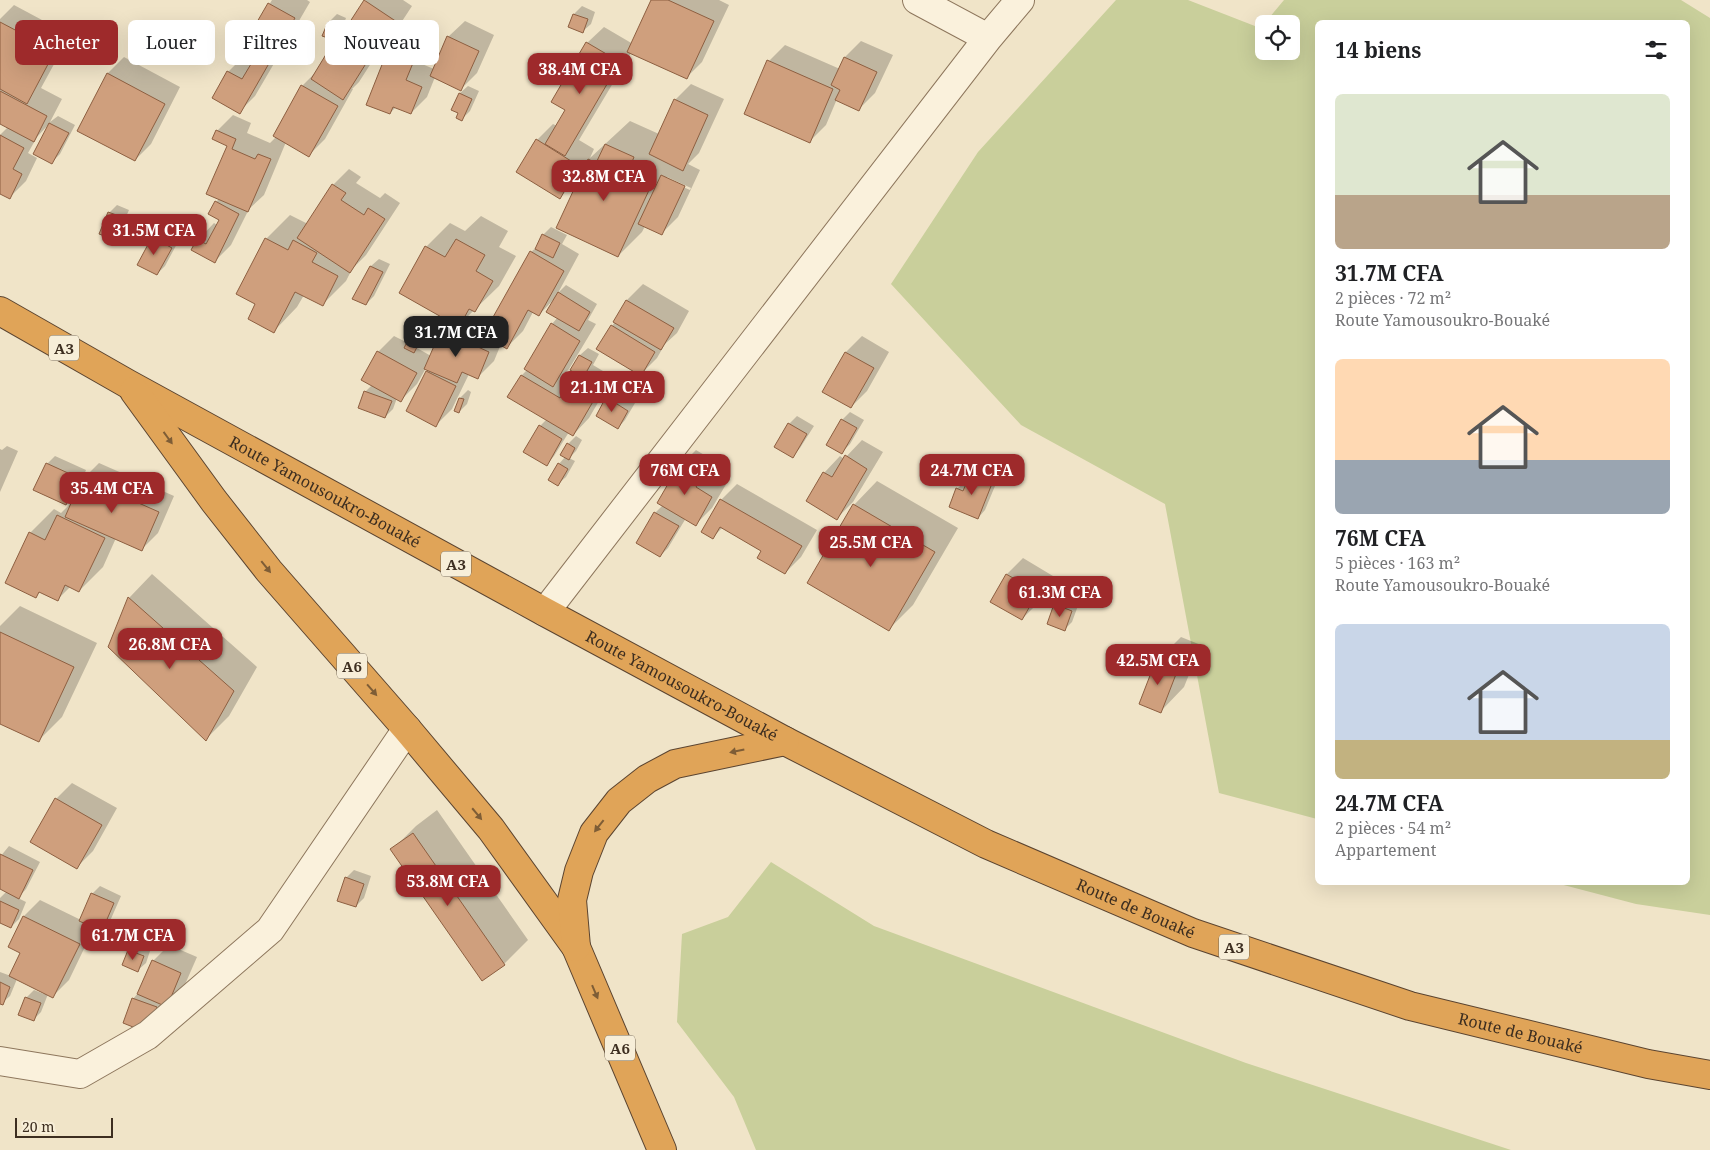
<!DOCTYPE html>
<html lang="fr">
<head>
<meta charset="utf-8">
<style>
  body { margin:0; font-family:"Noto Serif",serif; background:#f6f6f6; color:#202124; height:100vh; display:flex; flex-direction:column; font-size:19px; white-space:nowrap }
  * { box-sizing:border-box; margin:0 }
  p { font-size:16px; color:#757577 }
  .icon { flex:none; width:28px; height:28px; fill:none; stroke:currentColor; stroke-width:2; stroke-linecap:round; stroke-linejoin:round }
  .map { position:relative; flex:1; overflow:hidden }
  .side { position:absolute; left:1315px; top:20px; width:375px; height:865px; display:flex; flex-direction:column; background:#fff; border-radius:8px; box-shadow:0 5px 20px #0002 }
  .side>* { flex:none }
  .banner { position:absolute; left:15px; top:20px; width:475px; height:45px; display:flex; gap:10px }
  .controls { position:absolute; left:1255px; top:15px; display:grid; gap:10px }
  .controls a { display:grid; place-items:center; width:45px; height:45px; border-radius:8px; background:#fff; box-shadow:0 5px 20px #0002; font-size:25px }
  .scale { position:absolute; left:15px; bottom:12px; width:98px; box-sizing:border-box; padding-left:5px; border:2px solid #3d2e20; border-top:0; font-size:14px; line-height:18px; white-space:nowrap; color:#3d2e20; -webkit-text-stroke:4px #f7eed8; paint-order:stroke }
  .price { position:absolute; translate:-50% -42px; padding:0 11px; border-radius:10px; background:#9e2a2b; color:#fff; font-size:16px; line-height:32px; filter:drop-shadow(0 1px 2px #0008) }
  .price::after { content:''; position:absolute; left:50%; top:30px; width:15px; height:11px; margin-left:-8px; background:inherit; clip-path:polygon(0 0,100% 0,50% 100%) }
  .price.current { background:#222; color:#fff }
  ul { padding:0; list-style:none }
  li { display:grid; align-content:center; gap:10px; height:265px; padding:0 20px }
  li span { display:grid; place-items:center; height:155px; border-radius:8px; color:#555 }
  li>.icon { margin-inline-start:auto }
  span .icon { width:90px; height:90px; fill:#fffc; stroke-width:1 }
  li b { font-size:21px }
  h2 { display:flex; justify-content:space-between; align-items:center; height:60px; padding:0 20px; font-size:21px }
  .pill { padding:0 18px; border-radius:8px; background:#fff; box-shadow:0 5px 20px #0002; font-size:18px; line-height:45px }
  .pill.current { background:#9e2a2b; color:#fff }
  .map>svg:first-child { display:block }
  .green { fill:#c9cf9b }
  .shadow { fill:#0003; fill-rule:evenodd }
  .building { fill:#cf9f7d; stroke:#8d5f41 }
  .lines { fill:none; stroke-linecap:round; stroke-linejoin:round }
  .street-casing { stroke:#8d765c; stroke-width:30 }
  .highway-casing { stroke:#5b4430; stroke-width:30 }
  .street { stroke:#faf1dc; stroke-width:28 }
  .highway { stroke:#e0a458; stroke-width:28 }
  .oneway { fill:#7e5d36 }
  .labels { text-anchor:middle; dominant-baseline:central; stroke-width:4; stroke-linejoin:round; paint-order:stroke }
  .shield { fill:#f7eed8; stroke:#756857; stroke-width:1 }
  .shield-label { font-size:15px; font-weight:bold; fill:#3d2e20 }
  .street-label { font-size:16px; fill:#3d2e20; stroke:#f7eed8 }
</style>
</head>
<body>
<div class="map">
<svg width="1710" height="1150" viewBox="0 0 1710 1150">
  <rect width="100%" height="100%" fill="#f0e4c8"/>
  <path class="green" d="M1116,0H1188L1260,28L1264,24V51H1291V24H1264L1284,0H1681L1710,18V915L1636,904L1556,883L1688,882V22H1318L1317,819L1219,793L1165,504L1021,425L891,284L978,152Z
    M771,862L874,926L1246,1063L1511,1150H756L734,1097L677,1022L682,934L728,917Z"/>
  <path class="shadow" d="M272,0H307L310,2L255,96L239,112L213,98L228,72L244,56L254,61L262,48L248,40Z
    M366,0H403L412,6L393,35L382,46L359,82L352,89H353L325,139L309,155L286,142L264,195L249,209L231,245L215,261L198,240L214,223L217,225L220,219L216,202L219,199L229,145L217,131L233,115L251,123L247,133L270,143L276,137L302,86L316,72L340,34L348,27Z
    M652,0H719L729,5L702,62L686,78L631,53L579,140L594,149L590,158L630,121L659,134L675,100L691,84L724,99L699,153L688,164L700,170L678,217L662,233L645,226L642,232L618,256L583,173L581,172L576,181L559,197L537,140L553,124L557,126L567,110L587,43L604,27L633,44ZM667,177L691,188L690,190L667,180Z
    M14,5L70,35L41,88L62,99L50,122L58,116L75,125L60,154L52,162L48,125L37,137L28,153L37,158L26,181L10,197L0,192V135L8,127L0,123V19Z
    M582,6L595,12L591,24L583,31L570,26L574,14Z
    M337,14L346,18L343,26L331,22V24L342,28L341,33L334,39L324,35L329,22Z
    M465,21L494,35L477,73L461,89L435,77L427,97L411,113L396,107L390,113L388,53L404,37L428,47L422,64L434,69L448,37Z
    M861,41L893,55L875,93L859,109L837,99L826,125L810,141L769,61L785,45L840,69L845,57Z
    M124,57L180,87L151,144L135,160L108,73Z
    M468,86L479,91L470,111L462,119L460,113L453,110L460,93Z
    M349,169L361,177L356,183L380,198L385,193L400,203L366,255L352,269L346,281L322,305L304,295L297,307L274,331L257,304L266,239L290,215L308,224L333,185Z
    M117,205L129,210L120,230L112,238L109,213Z
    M481,216L508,231L499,247L516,256L499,286L466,318L488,329L531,252L538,246L543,235L551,227L567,235L562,244L579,254L558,293L566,285L597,304L588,320L596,324L569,369L563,375L573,380L579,374L572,370L580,355L588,348L599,354L593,365L613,377L589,418L573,435L569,432L554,456L547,464L540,426L547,419L509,397L522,375L527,370L552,324L558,317L554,299L539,315L533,312L523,331L507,347L501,344L494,361L478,377L469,374L452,409L436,425L427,372L429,369L426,368L417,384L401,400L397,398L393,409L385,417L365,392L372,385L378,352L394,336L408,343L417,333L425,337L417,348L431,356L442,331L452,322L426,247L450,223L465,231Z
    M160,230L179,240L165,266L157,274L153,238Z
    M379,259L390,264L374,296L366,304L354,298L371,266Z
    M643,284L689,311L677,333L665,344L657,358L641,374L612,326L615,322L627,300Z
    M862,336L889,352L867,391L851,407L824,391L846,352Z
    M468,390L471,392L467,404L459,412L456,410L460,398Z
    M615,390L635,403L625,420L618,428L607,398Z
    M850,412L864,420L850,444L842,452V420Z
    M797,416L814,426L800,448L793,456L789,424Z
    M576,436L582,440L576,451L569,458L575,461L566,477L558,484L559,464L565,457L568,444Z
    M862,440L883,452L853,502L837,518L808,501L824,473L840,456L844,459Z
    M7,446L18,451L0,492V449L2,450Z
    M696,450L716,462L711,471L728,481L712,508L696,524L686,518L668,548L660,556L655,513L663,505L680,466Z
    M55,456L86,470L82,480L99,463L174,496L158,533L142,549L116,538L103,567L79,591L70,587L57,600L41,591L36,596L30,533L54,509L61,513L73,501L76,494L66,504L47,464Z
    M980,464L1000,474L985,510L978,518L957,489L965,481L968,483L972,472Z
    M877,481L958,528L913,605L889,629L854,505Z
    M737,484L817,530L801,557L785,573L763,550L723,527L713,537L703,531L721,500Z
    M1023,558L1053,576L1038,603L1022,619L992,602L1007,574Z
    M152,574L257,667L229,716L206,739L110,647L129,598Z
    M1063,597L1079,603L1072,622L1064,630L1055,605Z
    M20,606L97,643L62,717L38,741L0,723V626Z
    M1181,637L1201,645L1184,687L1161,711L1157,661Z
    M72,783L117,808L93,851L77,867L56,799Z
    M437,810L528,940L504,964L392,850L416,826Z
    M9,846L40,862L26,889L18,898L26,902L19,919L11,927L0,922V898L7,891L0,888V857Z
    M354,870L371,876L364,898L356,906L346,878Z
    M100,886L121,896L110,921L102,929L95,926L69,980L53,996L48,994L41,1012L34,1019L26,998L34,990L44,994V992L17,979L10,996L2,1003L0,1002V972L11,976L22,952L10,947L24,916L40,900L81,920L92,894Z
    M137,942L151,948L146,963L138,970L124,964L129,950Z
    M169,945L197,957L183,989L156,1023L133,999L138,993L153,961Z"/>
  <path class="building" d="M364,0L397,22L377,52L344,31Z
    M651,0H668L714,21L687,79L627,52Z
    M268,3L295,18L240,114L212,98L227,71L242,79L260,49L246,41Z
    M573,14L588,19L583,33L568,27Z
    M0,22L55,51L27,104L0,89Z
    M328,22L339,26L334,40L322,36Z
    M339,33L372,54L343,100L311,79Z
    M447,36L479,51L461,91L430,76Z
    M586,42L620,62L565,156L545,144L565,110L551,102Z
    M387,52L413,63L406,80L422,87L411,114L393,107L390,114L366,105Z
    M844,57L877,72L859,111L835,100L840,90L831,85Z
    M767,60L833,89L810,143L744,114Z
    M107,73L165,104L135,161L77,131Z
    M301,85L338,106L309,157L273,136Z
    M0,91L47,116L34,142L0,124Z
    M459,93L472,99L462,121L456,118L458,113L451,110Z
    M674,99L708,115L683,171L649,154Z
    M49,123L69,133L52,164L33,154Z
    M216,130L236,139L232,149L255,159L258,154L271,159L248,212L206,194L227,146L212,139Z
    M0,135L24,148L13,169L22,174L10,199L0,194Z
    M536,139L579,166L560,199L516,172Z
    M605,144L634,157L626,177L650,188L618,257L556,228L588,159L596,163Z
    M661,175L685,186L662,235L638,224Z
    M332,184L346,193L341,200L364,215L368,208L385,219L350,273L297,238Z
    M215,201L239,214L215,263L191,250L197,239L206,244L219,220L208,214Z
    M108,212L122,217L113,239L99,234Z
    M542,234L560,243L553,258L535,249Z
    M152,237L172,248L157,275L137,265Z
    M265,238L288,250L293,240L317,253L312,262L338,276L323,306L295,292L274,333L248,319L255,304L236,294Z
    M456,239L485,255L476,271L493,281L475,312L469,309L459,327L399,293L425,246L445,257Z
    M530,251L564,271L539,316L528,310L507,349L483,335Z
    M370,266L383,272L366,305L352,299Z
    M558,292L590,312L579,331L546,312Z
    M626,300L674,328L661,350L613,322Z
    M551,323L580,341L553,387L524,369Z
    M611,325L655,352L641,376L596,349Z
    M441,330L489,352L478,379L462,372L457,383L424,369Z
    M408,340L418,345L414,353L404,348Z
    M377,351L417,373L401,402L361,380Z
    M845,352L874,368L851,408L822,392Z
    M579,355L592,362L583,378L570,370Z
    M426,371L456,386L436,427L406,411Z
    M521,375L560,398L572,378L598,393L573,436L507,397Z
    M364,391L392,401L385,418L358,408Z
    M606,397L628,411L618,429L596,416Z
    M459,398L464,399L459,413L454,411Z
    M841,419L857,428L842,454L826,445Z
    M788,423L807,434L793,458L774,447Z
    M539,425L562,439L547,466L523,452Z
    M567,443L575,448L569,460L560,455Z
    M845,455L867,469L837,520L806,501L823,472L832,477Z
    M46,463L79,478L66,505L33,490Z
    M558,463L568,469L558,486L548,480Z
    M679,465L701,478L696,487L712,497L696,526L657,503Z
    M971,472L993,481L978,519L949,507L956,488L963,491Z
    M82,478L159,512L142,551L65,517Z
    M720,499L802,546L785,574L757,558L761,551L720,527L713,539L701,532Z
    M853,504L935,552L889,631L807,583Z
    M654,512L679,526L660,557L636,543Z
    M57,515L105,538L79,592L65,585L58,601L39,592L36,598L5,583L29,532L45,540Z
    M1006,574L1038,592L1022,620L990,602Z
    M128,597L234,691L206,741L108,647Z
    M1054,604L1072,611L1065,631L1047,624Z
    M0,632L74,667L39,742L0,724Z
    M1156,660L1178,669L1161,713L1139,704Z
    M55,798L102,825L77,869L30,842Z
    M413,833L505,965L482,981L390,849Z
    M0,854L33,870L19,899L0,889Z
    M345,877L364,884L356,907L337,901Z
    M91,893L114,903L102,931L79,921Z
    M0,901L19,910L11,928L0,923Z
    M23,916L80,944L53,998L9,976L20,953L8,947Z
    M128,950L144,956L138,972L122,965Z
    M152,960L181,973L167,1007L137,994Z
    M0,982L10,987L3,1005L0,1004Z
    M25,997L41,1003L34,1021L18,1015Z
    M132,998L157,1007L148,1033L123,1023Z"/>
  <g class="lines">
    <defs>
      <path id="street" d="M917,0L988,38L1020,0
        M545,612L988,38
        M0,1061L80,1074L148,1035L270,930L407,729"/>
      <g id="highway">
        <path id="s1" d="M0,311L128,384L545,612L785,741L986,844L1193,933L1410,1006L1648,1064L1710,1075"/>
        <path d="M134,391L214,501L269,571L407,729L491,829L576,947L662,1150"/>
        <path d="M576,947L572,900L579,871L594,833L619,801L647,779L675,764L785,741"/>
      </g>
    </defs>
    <use href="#street" class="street-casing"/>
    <use href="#highway" class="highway-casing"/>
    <use href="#street" class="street"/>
    <use href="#highway" class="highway"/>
  </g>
  <defs><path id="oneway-solid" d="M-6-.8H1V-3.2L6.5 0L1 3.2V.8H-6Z" transform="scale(1.25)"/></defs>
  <g class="oneway">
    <use href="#oneway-solid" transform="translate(168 438) rotate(54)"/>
    <use href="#oneway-solid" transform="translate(266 567) rotate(51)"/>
    <use href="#oneway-solid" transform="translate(372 690) rotate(49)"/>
    <use href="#oneway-solid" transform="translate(737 751) rotate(168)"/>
    <use href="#oneway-solid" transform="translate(477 814) rotate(50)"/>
    <use href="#oneway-solid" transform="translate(599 826) rotate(128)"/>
    <use href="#oneway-solid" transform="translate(595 992) rotate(67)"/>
  </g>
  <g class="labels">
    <g class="shield">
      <rect x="49" y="335.5" width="30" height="25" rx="4"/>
      <rect x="441" y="551.5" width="30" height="25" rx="4"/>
      <rect x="337" y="653.5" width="30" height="25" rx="4"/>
      <rect x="1219" y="934.5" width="30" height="25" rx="4"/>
      <rect x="605" y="1035.5" width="30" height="25" rx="4"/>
    </g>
    <g class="shield-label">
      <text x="64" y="348">A3</text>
      <text x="456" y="564">A3</text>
      <text x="352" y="666">A6</text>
      <text x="1234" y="947">A3</text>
      <text x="620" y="1048">A6</text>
    </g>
    <g class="street-label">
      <text stroke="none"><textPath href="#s1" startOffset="372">Route Yamousoukro-Bouaké</textPath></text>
      <text stroke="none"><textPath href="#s1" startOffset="778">Route Yamousoukro-Bouaké</textPath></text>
      <text stroke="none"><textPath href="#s1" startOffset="1284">Route de Bouaké</textPath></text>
      <text stroke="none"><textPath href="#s1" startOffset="1689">Route de Bouaké</textPath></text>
    </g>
  </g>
</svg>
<div class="controls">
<a><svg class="icon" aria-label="locate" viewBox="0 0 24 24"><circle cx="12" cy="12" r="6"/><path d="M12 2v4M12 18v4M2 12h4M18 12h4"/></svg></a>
</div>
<div class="scale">20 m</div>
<b class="price" style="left:580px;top:95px">38.4M CFA</b>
<b class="price" style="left:604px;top:202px">32.8M CFA</b>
<b class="price" style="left:154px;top:256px">31.5M CFA</b>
<b class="price current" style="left:456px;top:358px">31.7M CFA</b>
<b class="price" style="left:612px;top:413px">21.1M CFA</b>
<b class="price" style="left:685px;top:496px">76M CFA</b>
<b class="price" style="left:972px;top:496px">24.7M CFA</b>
<b class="price" style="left:112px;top:514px">35.4M CFA</b>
<b class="price" style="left:871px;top:568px">25.5M CFA</b>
<b class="price" style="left:1060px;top:618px">61.3M CFA</b>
<b class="price" style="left:170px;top:670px">26.8M CFA</b>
<b class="price" style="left:1158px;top:686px">42.5M CFA</b>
<b class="price" style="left:448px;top:907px">53.8M CFA</b>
<b class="price" style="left:133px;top:961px">61.7M CFA</b>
<div class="banner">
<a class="pill current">Acheter</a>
<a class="pill">Louer</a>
<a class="pill">Filtres</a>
<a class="pill">Nouveau</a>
</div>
<section class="side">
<h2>14 biens<svg class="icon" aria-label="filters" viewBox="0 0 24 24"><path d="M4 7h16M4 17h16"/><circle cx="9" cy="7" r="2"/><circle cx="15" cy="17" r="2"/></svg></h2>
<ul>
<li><span style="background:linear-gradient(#dfe7d0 65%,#b9a48a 0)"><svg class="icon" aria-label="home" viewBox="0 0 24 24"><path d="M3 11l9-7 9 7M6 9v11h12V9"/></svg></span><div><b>31.7M CFA</b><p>2 pièces · 72 m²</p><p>Route Yamousoukro-Bouaké</p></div></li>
<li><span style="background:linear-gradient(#ffd9b3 65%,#9aa5b1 0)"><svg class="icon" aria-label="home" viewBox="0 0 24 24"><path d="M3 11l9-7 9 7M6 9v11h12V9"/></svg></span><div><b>76M CFA</b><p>5 pièces · 163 m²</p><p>Route Yamousoukro-Bouaké</p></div></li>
<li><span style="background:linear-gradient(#c9d6e8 75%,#c2b280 0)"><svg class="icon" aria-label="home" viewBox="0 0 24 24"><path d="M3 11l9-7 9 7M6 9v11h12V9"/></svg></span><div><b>24.7M CFA</b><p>2 pièces · 54 m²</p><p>Appartement</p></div></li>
</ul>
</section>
</div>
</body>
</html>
